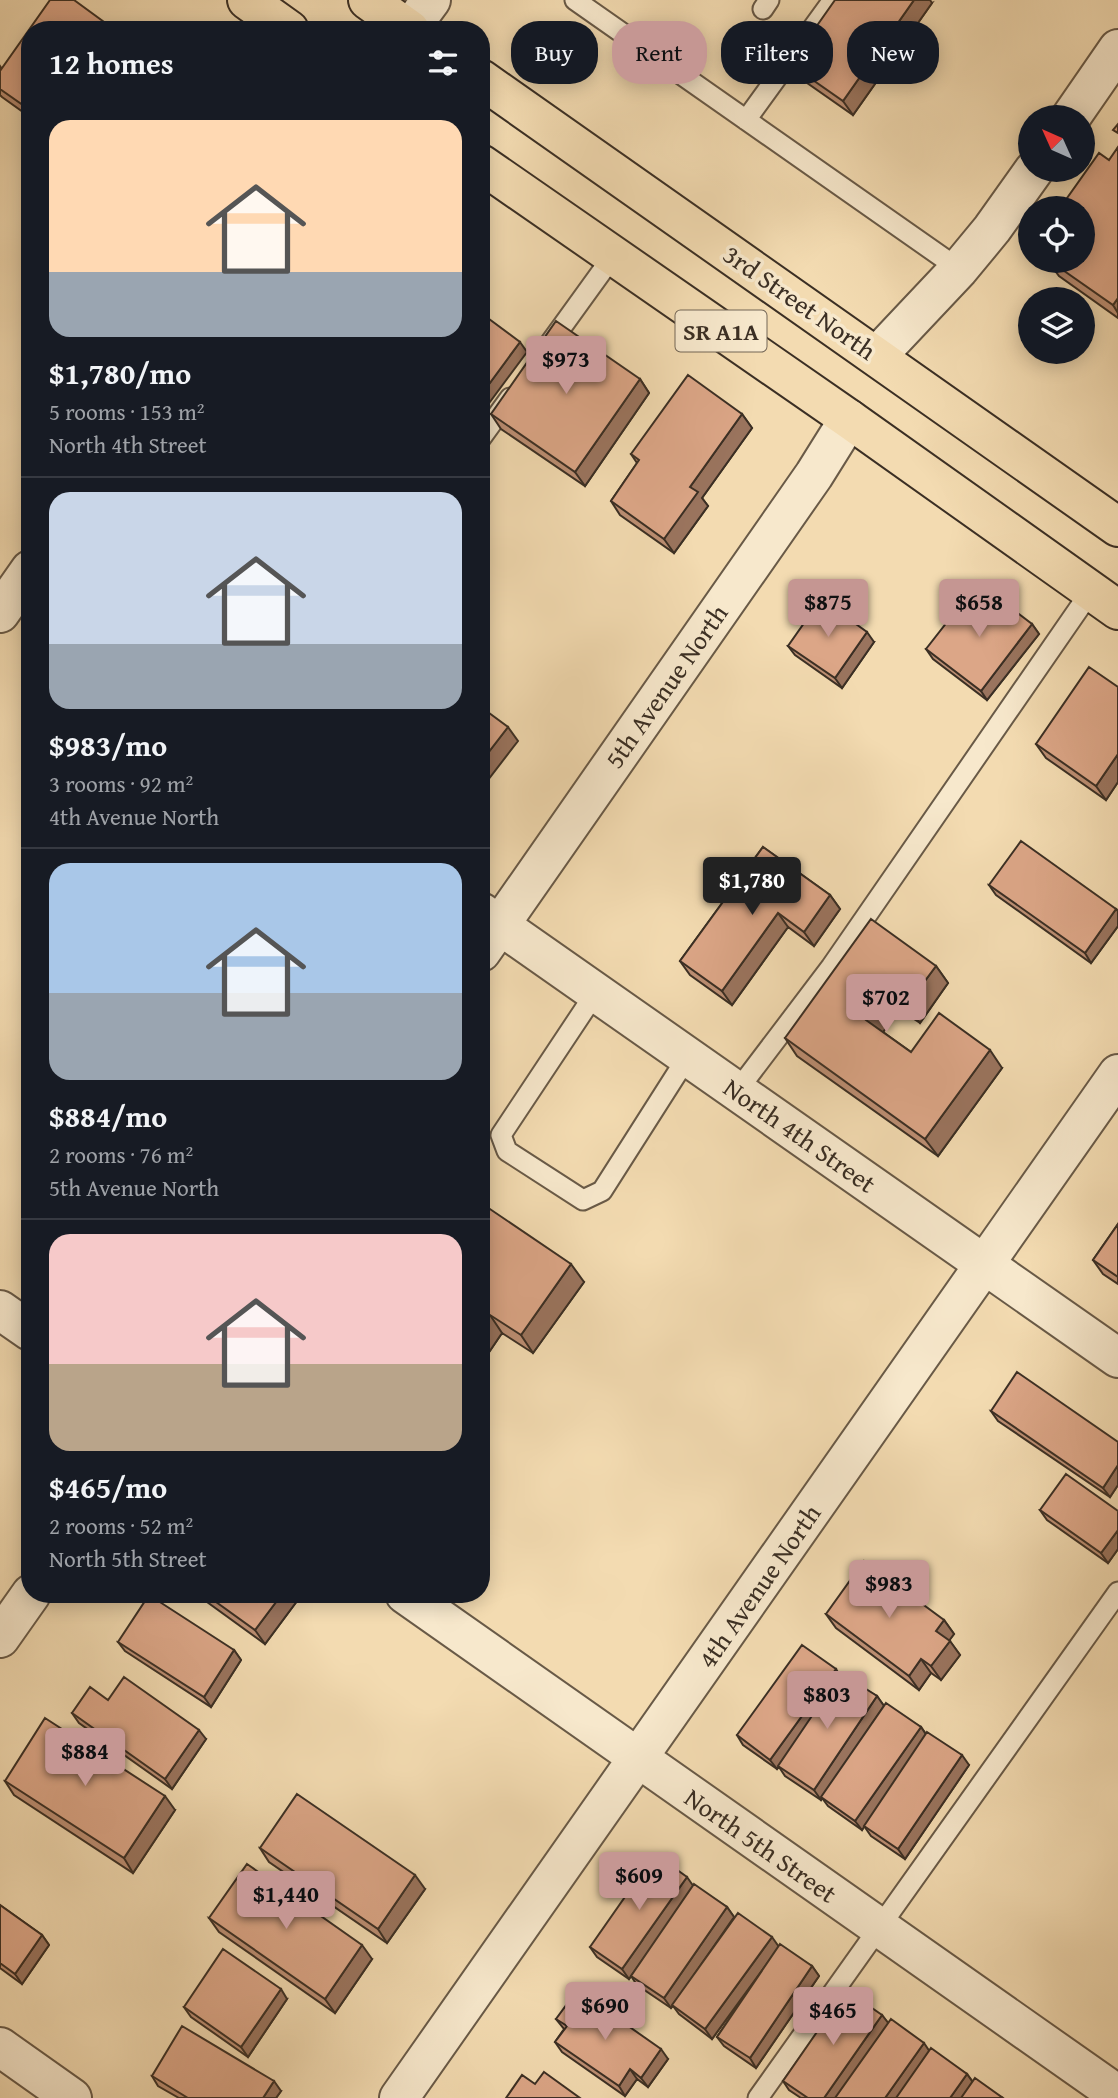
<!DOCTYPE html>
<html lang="en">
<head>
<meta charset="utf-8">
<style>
  body { margin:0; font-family:"Gentium Book Plus",serif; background:#242831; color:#f1f3f6; height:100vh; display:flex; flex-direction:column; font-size:26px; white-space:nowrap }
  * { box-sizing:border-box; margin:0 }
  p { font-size:23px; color:#9ea1a6 }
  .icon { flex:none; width:38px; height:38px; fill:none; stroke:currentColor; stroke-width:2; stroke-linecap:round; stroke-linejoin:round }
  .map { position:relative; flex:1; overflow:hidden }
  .side { position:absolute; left:21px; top:21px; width:469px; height:1582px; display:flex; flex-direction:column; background:#171b24; border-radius:28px; box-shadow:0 4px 18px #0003 }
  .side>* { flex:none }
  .top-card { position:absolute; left:511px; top:21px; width:500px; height:63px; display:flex; gap:14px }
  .needle { width:46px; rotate:315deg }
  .tools { position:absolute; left:1018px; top:105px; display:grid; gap:14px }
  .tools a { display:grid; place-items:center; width:77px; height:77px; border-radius:50%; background:#171b24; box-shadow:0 4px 18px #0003; font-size:35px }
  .price { position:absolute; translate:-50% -60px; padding:0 16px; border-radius:7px; background:#c59692; color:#111; font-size:23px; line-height:46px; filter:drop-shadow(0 2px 4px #0008) }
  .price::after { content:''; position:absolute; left:50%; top:42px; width:21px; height:16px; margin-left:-10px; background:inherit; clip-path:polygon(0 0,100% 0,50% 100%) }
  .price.current { background:#222; color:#fff }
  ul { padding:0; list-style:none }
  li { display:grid; align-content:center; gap:14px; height:371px; padding:0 28px }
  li+li { border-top:2px solid #363941 }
  li span { display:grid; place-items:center; height:217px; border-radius:21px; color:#555 }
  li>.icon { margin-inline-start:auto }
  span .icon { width:126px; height:126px; fill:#fffc; stroke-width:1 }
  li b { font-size:30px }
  h2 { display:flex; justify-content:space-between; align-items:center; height:84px; padding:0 28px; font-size:30px }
  .chip { padding:0 24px; border-radius:28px; background:#171b24; box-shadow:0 4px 18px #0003; font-size:24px; line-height:63px }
  .chip.current { background:#c59692; color:#111 }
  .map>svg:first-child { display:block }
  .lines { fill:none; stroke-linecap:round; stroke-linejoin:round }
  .service-casing { stroke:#695a47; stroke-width:23 }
  .minor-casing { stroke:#695a47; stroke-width:42 }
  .primary-casing { stroke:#3b2f24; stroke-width:42 }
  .service { stroke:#f7e8cc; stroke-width:19 }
  .minor { stroke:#f7e8cc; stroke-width:38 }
  .primary { stroke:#f3dbb1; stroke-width:38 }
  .wall { fill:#bd8f74; stroke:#3b2f24; stroke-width:2 }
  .shaded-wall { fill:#9a745e; stroke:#3b2f24; stroke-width:2 }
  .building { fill:#dca687; stroke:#3b2f24; stroke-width:2 }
  .labels { text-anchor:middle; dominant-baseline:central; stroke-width:7; stroke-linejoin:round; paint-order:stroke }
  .shield { fill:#f7e8cc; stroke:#736656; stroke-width:2 }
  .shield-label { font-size:24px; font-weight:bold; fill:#3b2f24 }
  .street-label { font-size:26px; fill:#3b2f24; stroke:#f7e8cc }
</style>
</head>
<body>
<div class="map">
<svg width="1118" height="2098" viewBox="0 0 1118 2098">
  <rect width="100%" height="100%" fill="#f3dbb1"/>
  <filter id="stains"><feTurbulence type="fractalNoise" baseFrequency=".00286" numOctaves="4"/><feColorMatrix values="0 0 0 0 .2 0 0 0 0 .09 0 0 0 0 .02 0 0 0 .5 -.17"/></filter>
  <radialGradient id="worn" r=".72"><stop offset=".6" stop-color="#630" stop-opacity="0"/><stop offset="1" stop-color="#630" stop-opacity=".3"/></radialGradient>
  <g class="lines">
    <defs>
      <path id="service" d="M575,0L959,269
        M763,9L769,0
        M746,120L833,0
        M548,346L613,256
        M481,438L510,398
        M596,992L501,1135L507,1151L583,1200L602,1191L688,1056
        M737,1091L831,967L1091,591
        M758,2098L1118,1592"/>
      <path id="minor" d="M409,30L431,0
        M1071,117L1118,49
        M877,356L959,269L992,229L1034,170
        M0,613L30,570
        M481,912L1118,1358
        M481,952L814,475L849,419
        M0,1310L30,1331
        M405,1594L1118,2095
        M0,1638L31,1594
        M0,2047L72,2098
        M399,2098L1118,1074"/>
      <path id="primary" d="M247,0L289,30
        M368,0L410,30
        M481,79L1118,527
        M481,164L849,419L1118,610"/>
    </defs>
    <use href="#service" class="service-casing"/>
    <use href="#minor" class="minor-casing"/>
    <use href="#primary" class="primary-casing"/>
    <use href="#service" class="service"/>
    <use href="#minor" class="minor"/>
    <use href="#primary" class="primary"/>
  </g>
  <path class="wall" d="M932,3L853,115L800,78L790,64Z
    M30,30V117L2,97L0,95V66L2,69Z
    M1118,147V318L1059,276L1048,261H1083Z
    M640,379L649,393L585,486L501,429L491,414Z
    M742,414L752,428L702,498L708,506L674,553L620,515L611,501L637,463L631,454Z
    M1032,624L1039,634L987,700L933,659L926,649Z
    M874,642L842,688L795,655L788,646Z
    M1118,687V782L1106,800L1046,758L1036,744Z
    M763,847L830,895L840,909L814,946L788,927L732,1005L690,975L680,961Z
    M989,885L1116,909L1118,911V926L1091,963L996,895Z
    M936,966L948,983L920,1023L899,1009L883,1032L911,1052L1002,1068L938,1156L797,1056L785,1038Z
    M481,1203L584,1282L533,1353L502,1333L481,1364Z
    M1118,1224V1284L1103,1274L1093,1260Z
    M991,1411L1118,1442V1485L1110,1497L998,1421Z
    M1040,1510L1118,1511V1549L1108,1563L1047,1520Z
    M196,1594H298L300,1597L265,1644Z
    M826,1614L944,1620L954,1634L949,1640L960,1655L941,1680L931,1673L919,1690L836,1628Z
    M118,1642L234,1650L241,1660L211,1707L125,1651Z
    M840,1675L877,1696L884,1706L921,1727L926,1734L969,1765L905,1859L871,1836L864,1826L862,1830L828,1806L822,1798L821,1800L785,1776L779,1767L777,1769L743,1745L737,1735Z
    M108,1700L206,1739L172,1789L79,1723L72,1713Z
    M5,1781L175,1810L133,1873L14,1795Z
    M260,1848L425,1889L387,1943L269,1862Z
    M693,1885L727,1907L734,1917L703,1961L778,1947L812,1966L819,1976L756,2068L724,2046L717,2037L768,1962L712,2039L679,2014L673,2006L671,2008L637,1985L631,1976L629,1979L597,1957L590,1947Z
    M0,1905L42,1935L49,1945L22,1984L0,1968Z
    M209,1918L372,1959L335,2013L219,1932Z
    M287,1999L248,2057L191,2017L184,2007Z
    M580,2007L668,2059L648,2087L637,2079L625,2096L562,2052L555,2042L564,2029L556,2019Z
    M882,2015L888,2023L929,2051L967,2074L973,2082L1003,2098H801L789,2090L783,2081Z
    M152,2076L281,2091L276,2098H179L158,2086Z"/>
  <path class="shaded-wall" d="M914,0H930L932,3L853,115L843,101Z
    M1118,298V313L1113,305Z
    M520,342L527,352L481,414V395Z
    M640,379L649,393L585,486L575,472Z
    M742,414L752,428L702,498L708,506L674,553L664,539L690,487Z
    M1032,624L1039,634L987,700L981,691Z
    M867,632L874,642L842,688L835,678Z
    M508,727L518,741L481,789V762Z
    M1118,754V782L1106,800L1096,786Z
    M830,895L840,909L814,946L804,932Z
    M1116,909L1118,911V926L1091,963L1085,953Z
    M778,913L788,927L732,1005L722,991Z
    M936,966L948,983L920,1023L907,1005Z
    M887,991L899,1009L879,1038L866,1020Z
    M990,1050L1002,1068L938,1156L925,1139Z
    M571,1264L584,1282L533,1353L521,1335Z
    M490,1315L502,1333L481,1364V1328Z
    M1118,1465V1485L1110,1497L1103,1488Z
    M1118,1530V1549L1108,1563L1101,1553Z
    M282,1594H298L300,1597L265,1644L255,1630Z
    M944,1620L954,1634L946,1645L936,1631Z
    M950,1641L960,1655L941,1680L931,1666Z
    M234,1650L241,1660L211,1707L204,1697Z
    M921,1659L931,1673L919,1690L909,1676Z
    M836,1669L842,1679L777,1769L770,1760Z
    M877,1696L884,1706L821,1800L814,1790Z
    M921,1727L927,1736L862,1830L855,1821Z
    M199,1730L206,1739L172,1789L165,1779Z
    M962,1755L969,1765L905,1859L898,1849Z
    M165,1796L175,1810L133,1873L124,1858Z
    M415,1875L425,1889L387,1943L378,1929Z
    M687,1877L694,1887L629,1979L622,1969Z
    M727,1907L734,1917L671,2008L664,1998Z
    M42,1935L49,1945L22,1984L15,1974Z
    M772,1937L779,1947L712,2039L705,2029Z
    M362,1945L372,1959L335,2013L325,1999Z
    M812,1966L819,1976L756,2068L750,2058Z
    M281,1989L287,1999L248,2057L241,2047Z
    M882,2015L889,2024L838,2098H824Z
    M924,2043L930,2052L898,2098H885Z
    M661,2049L668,2059L648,2087L641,2078Z
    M630,2069L637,2079L625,2096L619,2086Z
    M967,2074L974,2084L964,2098H950Z
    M274,2081L281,2091L276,2098H263Z"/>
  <path class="building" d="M50,0H74L115,30H30V110L0,89V71Z
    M835,0H914L843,101L790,64Z
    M1118,124V133L1113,130Z
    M1118,147V298L1113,305L1050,261H1083V208H1060L1099,153L1109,160Z
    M481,313L520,342L481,395Z
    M556,321L640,379L575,472L491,414Z
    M688,375L742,414L690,487L698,492L664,539L611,501L639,460L631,454Z
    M993,594L1032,624L981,691L926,649L966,598L981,609Z
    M821,599L867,632L835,678L788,646Z
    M1089,667L1118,687V754L1096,786L1036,744Z
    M481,707L508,727L481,762Z
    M1021,841L1116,909L1085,953L989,885Z
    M763,847L830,895L804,932L778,913L722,991L680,961Z
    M871,919L936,966L907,1005L887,991L866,1020L911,1052L939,1013L990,1050L925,1139L785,1038Z
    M481,1203L571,1264L521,1335L490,1315L481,1328Z
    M1118,1224V1277L1093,1260Z
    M1017,1372L1118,1442V1465L1103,1488L991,1411Z
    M1066,1474L1118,1511V1530L1101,1553L1040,1510Z
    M864,1561L944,1620L936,1631L950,1641L931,1666L921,1659L909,1676L826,1614Z
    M205,1594H282L255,1630Z
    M149,1595L234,1650L204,1697L118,1642Z
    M802,1645L836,1669L770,1760L737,1735Z
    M841,1673L877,1696L814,1790L778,1766Z
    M124,1677L199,1730L165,1779L72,1713L90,1687L108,1700Z
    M886,1703L921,1727L855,1821L821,1797Z
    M45,1718L165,1796L124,1858L5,1781Z
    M927,1732L962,1755L898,1849L864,1826Z
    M297,1794L415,1875L378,1929L260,1848Z
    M655,1854L687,1877L622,1969L590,1947Z
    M247,1864L362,1945L325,1999L209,1918Z
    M694,1884L727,1907L664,1998L631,1976Z
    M0,1905L42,1935L15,1974L0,1963Z
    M738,1913L772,1937L705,2029L672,2005Z
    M780,1944L812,1966L750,2058L717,2037Z
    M223,1949L281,1989L241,2047L184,2007Z
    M846,1990L882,2015L824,2098H808L783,2081Z
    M587,1997L661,2049L641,2078L630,2069L619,2086L555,2042L567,2026L556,2019L570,2000L580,2007Z
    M891,2019L924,2043L885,2098H835Z
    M182,2026L274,2081L263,2098H188L152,2076Z
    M931,2048L967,2074L950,2098H896Z
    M544,2072L580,2098H506L522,2075L535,2084Z
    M975,2078L1003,2098H961Z"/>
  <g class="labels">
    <rect class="shield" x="675.5" y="310.5" width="91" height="41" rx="5"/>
    <g class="shield-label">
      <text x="721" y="331">SR A1A</text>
    </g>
    <g class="street-label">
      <text transform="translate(800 302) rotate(35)">3rd Street North</text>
      <text transform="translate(666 686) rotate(-55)">5th Avenue North</text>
      <text transform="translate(800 1135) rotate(35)">North 4th Street</text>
      <text transform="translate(759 1586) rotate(-55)">4th Avenue North</text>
      <text transform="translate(761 1845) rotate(35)">North 5th Street</text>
    </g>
  </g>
  <rect width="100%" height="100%" filter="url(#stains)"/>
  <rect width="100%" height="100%" fill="url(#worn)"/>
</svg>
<div class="tools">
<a><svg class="needle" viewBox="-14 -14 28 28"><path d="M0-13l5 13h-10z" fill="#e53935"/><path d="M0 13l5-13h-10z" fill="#9ea1a6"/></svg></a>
<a><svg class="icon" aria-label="locate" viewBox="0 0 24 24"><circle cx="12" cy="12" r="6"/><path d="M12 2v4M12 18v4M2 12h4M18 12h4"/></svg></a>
<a><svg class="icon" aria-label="layers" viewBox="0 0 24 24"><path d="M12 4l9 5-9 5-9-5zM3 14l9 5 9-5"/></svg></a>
</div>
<b class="price" style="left:566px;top:396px">$973</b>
<b class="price" style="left:828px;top:639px">$875</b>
<b class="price" style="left:979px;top:639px">$658</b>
<b class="price current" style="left:752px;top:917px">$1,780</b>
<b class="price" style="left:886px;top:1034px">$702</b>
<b class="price" style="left:889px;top:1620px">$983</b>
<b class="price" style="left:827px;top:1731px">$803</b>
<b class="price" style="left:85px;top:1788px">$884</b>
<b class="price" style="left:639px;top:1912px">$609</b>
<b class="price" style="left:286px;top:1931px">$1,440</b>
<b class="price" style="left:605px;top:2042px">$690</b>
<b class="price" style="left:833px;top:2047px">$465</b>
<div class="top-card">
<a class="chip">Buy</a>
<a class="chip current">Rent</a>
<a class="chip">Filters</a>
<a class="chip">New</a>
</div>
<section class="side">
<h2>12 homes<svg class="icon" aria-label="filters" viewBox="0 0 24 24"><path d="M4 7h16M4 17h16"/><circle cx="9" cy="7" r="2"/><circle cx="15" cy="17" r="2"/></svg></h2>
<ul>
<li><span style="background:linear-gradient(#ffd9b3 70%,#9aa5b1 0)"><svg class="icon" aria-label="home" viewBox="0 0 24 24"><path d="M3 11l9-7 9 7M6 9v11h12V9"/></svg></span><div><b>$1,780/mo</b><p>5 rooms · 153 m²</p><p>North 4th Street</p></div></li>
<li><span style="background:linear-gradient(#c9d6e8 70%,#9aa5b1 0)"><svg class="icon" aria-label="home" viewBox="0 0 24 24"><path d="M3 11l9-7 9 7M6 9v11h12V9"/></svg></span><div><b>$983/mo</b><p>3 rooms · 92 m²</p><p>4th Avenue North</p></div></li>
<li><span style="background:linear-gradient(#a9c7e8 60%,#9aa5b1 0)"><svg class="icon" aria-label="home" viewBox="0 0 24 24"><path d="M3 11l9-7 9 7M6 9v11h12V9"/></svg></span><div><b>$884/mo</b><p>2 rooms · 76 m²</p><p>5th Avenue North</p></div></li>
<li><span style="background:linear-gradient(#f6c9c9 60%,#b9a48a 0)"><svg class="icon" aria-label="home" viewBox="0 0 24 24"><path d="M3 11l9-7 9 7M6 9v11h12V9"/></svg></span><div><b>$465/mo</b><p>2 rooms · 52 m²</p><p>North 5th Street</p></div></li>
</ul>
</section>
</div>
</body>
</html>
